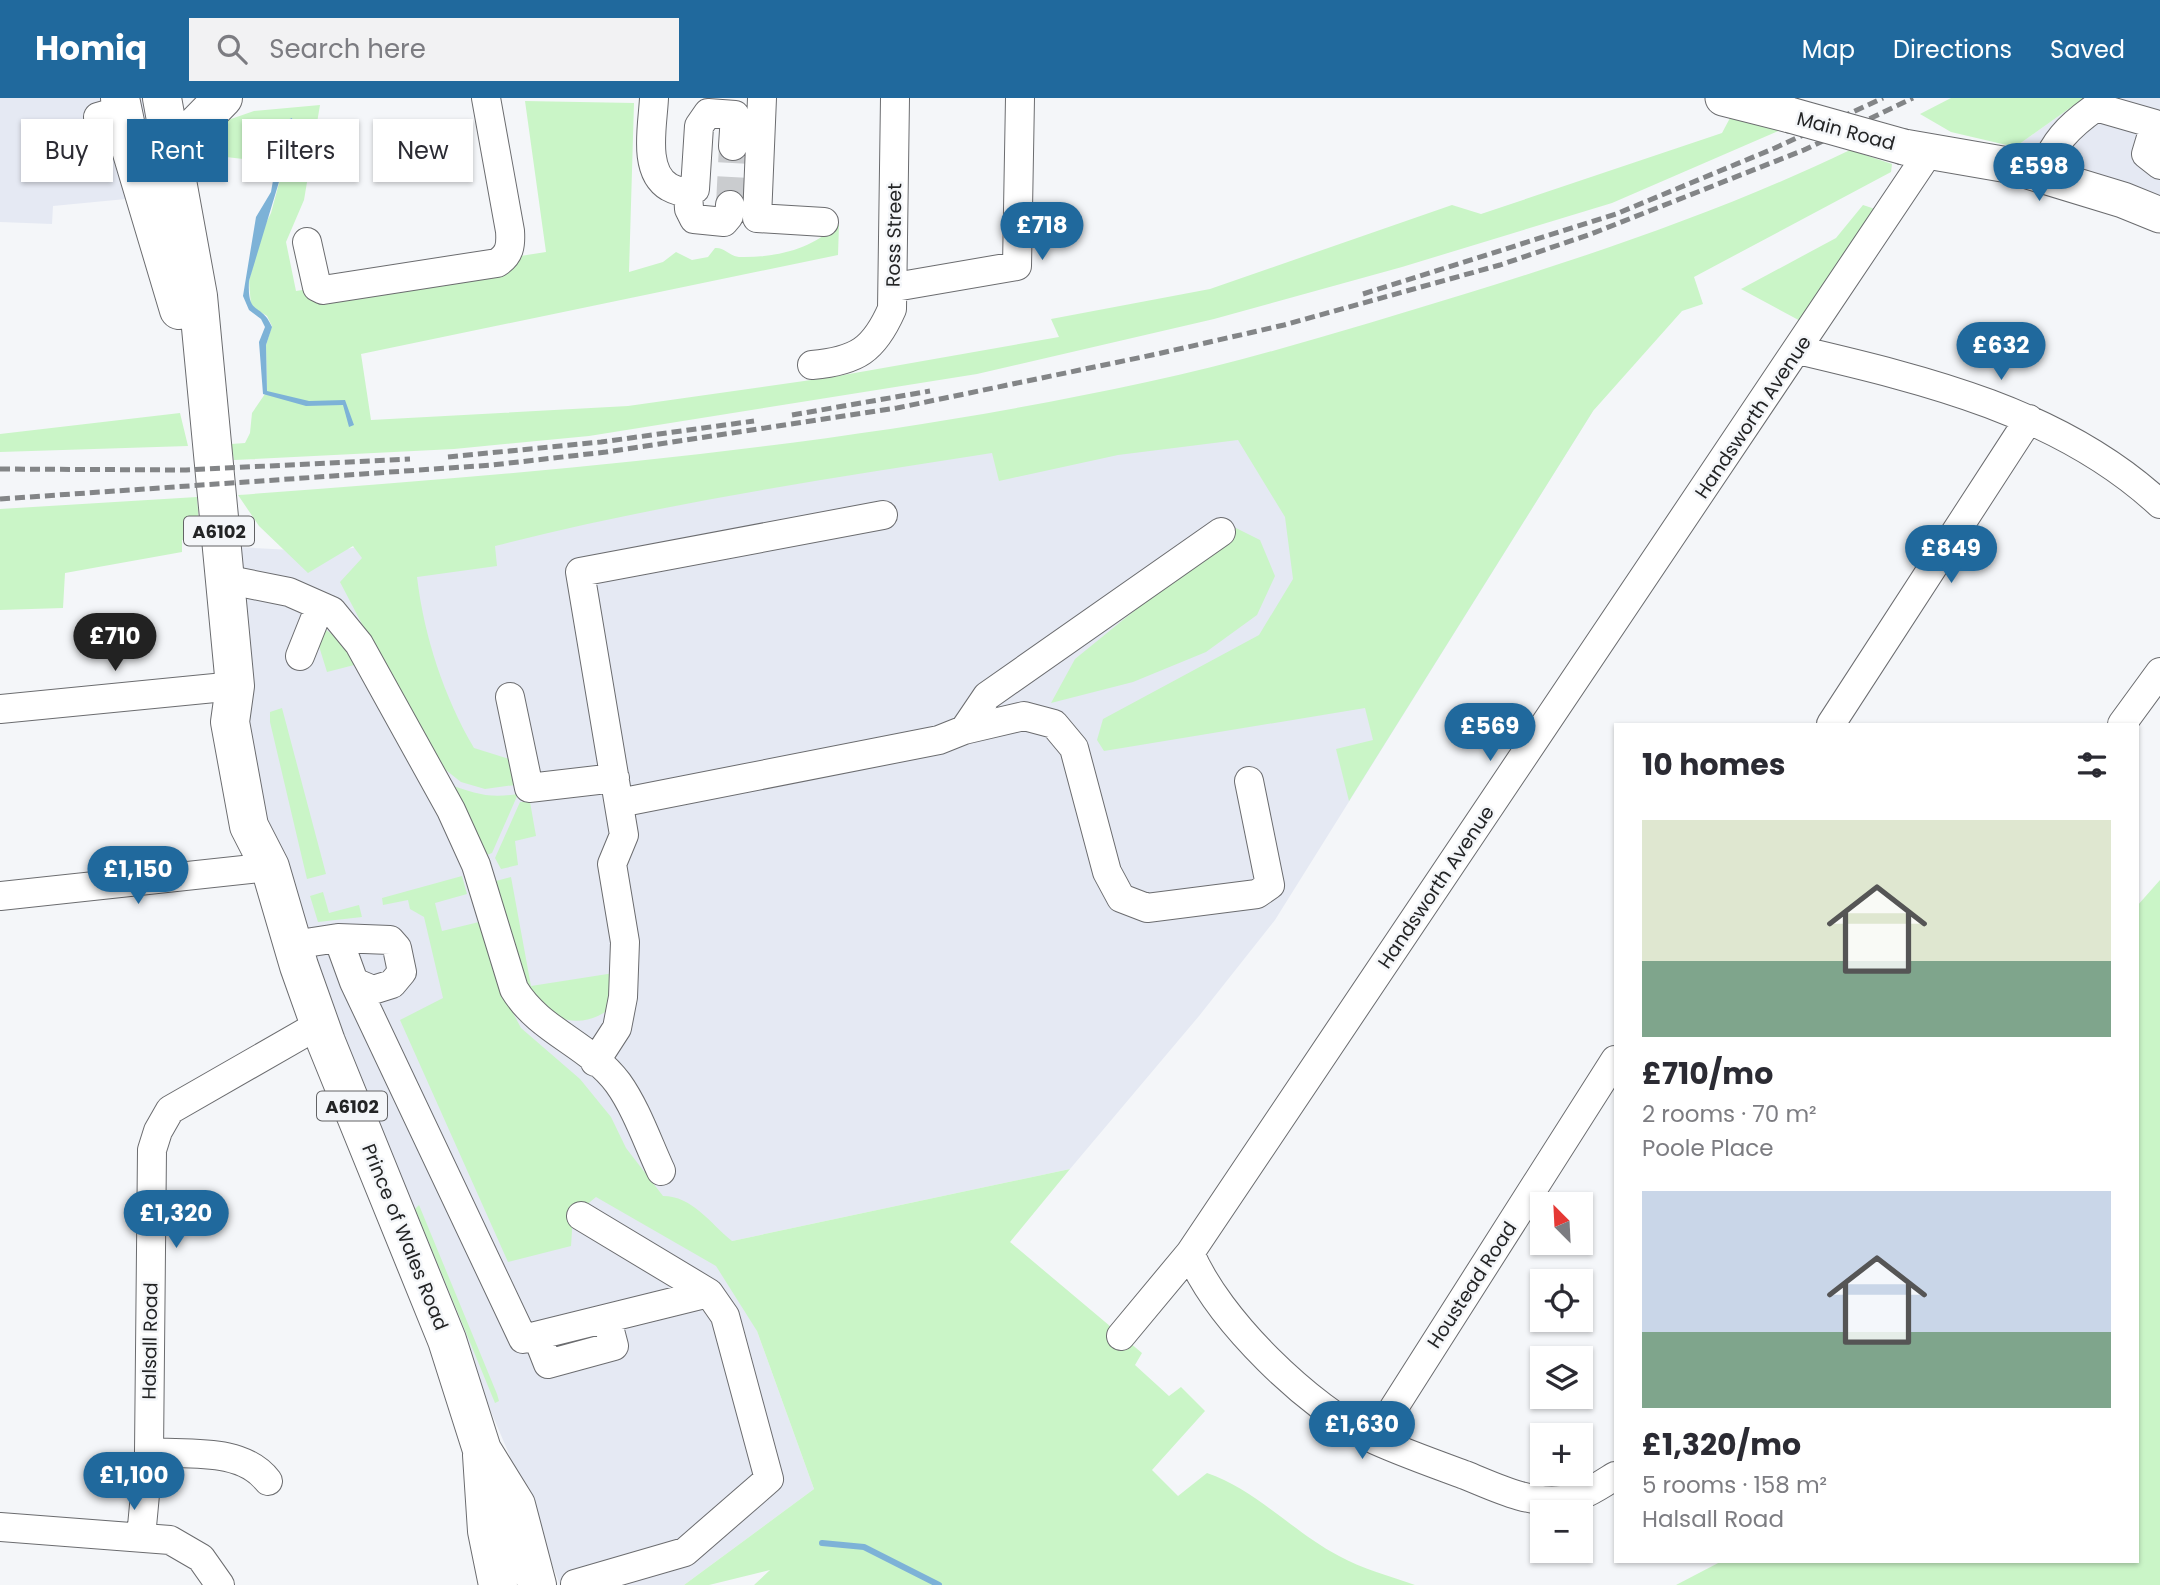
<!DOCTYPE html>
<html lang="en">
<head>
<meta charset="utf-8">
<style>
  body { margin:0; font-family:Poppins,sans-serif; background:#f2f2f3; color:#2b2b33; height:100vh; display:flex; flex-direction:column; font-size:26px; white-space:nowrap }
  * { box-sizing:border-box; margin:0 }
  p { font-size:23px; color:#7c7c81 }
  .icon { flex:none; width:38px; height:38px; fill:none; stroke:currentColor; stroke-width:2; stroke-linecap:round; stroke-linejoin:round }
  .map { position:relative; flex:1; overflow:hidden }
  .side { position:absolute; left:1614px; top:625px; width:525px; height:840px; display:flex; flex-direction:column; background:#fff; border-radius:0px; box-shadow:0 2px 5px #0004 }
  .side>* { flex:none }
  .guide { position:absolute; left:21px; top:21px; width:665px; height:63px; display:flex; gap:14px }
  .needle { width:46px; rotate:336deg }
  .tools { position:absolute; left:1530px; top:1094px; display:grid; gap:14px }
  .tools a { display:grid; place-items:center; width:63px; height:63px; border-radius:0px; background:#fff; box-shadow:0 2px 5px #0004; font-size:35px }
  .price { position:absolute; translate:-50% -60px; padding:0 16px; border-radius:24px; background:#20699d; color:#fff; font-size:23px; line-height:46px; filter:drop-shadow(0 2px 4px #0008) }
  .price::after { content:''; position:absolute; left:50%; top:42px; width:21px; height:16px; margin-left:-10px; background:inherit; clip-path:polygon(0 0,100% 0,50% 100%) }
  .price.current { background:#222; color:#fff }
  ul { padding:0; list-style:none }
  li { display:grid; align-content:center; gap:14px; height:371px; padding:0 28px }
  li span { display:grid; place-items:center; height:217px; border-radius:0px; color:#555 }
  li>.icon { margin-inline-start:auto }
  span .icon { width:126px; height:126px; fill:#fffc; stroke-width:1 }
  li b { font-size:30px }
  h2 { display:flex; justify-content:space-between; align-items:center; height:84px; padding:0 28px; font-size:30px }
  .chip { padding:0 24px; border-radius:0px; background:#fff; box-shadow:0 2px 5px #0004; font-size:24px; line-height:63px }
  .chip.current { background:#20699d; color:#fff }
  header { display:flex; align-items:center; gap:42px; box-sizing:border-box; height:98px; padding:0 35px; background:#20699d; color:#fff }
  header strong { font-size:33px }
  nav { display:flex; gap:38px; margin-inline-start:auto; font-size:24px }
  .search { width:490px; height:63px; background:#f2f2f3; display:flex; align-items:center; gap:18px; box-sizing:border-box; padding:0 24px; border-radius:0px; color:#7c7c81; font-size:26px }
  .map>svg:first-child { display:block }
  .built { fill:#e5e9f3 }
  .green { fill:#caf5c7 }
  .water { fill:#7db2d7 }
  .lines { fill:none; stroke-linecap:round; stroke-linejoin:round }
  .stream { stroke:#7db2d7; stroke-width:6 }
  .minor-tunnel { stroke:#cacccf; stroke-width:28; stroke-dasharray:28 14; stroke-linecap:butt }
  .minor-casing { stroke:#6b6c6f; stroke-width:30 }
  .major-casing { stroke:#6b6c6f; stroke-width:37 }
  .highway-casing { stroke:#6b6c6f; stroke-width:40 }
  .minor { stroke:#fff; stroke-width:28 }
  .major { stroke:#fff; stroke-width:35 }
  .highway { stroke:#fff; stroke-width:38 }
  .rail { stroke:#838587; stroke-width:5; stroke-dasharray:10 5; stroke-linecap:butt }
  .major-bridge-casing { stroke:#6b6c6f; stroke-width:37; stroke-linecap:butt }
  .major-bridge { stroke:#fff; stroke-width:35 }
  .labels { text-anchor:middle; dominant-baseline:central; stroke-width:5; stroke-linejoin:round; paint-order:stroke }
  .shield { fill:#f4f6f9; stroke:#626365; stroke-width:2 }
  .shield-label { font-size:18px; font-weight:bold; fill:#232425 }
  .street-label { font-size:19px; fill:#232425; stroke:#f4f6f9 }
</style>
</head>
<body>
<header>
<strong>Homiq</strong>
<div class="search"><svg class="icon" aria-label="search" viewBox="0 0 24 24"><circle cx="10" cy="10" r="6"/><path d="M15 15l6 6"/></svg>Search here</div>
<nav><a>Map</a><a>Directions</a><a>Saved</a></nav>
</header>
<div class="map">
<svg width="2160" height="1487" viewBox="0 0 2160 1487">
  <rect width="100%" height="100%" fill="#f4f6f9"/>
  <path class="built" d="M0,0H148L157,98L53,108L52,126L0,124Z
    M2084,0H2160V117L2008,67L2015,49Z
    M1599,234L1593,313L1275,822L1199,918L1070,1071L732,1143L757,1233L814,1391L684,1487H560L509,1356L395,1087L244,755L218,448L329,454Z"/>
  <path class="green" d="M1951,0H2084L2015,49L1951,34L1920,16Z
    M525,3L634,5L629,174L663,164L676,154L692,162L708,159L715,150C725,149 729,158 739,159C772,160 813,152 835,127H839L838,157L361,256L371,322L628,308L832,279L1059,239L1051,221L1210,191L1452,107L1481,116L1722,35L1730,20L1785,30L1612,105L1402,169L1214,221L977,276L589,338L454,351L234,362L231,346L245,345L250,335L252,315L267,293L266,247L272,228L267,218L251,208L249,183L262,133L271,115L282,74L300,47L292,20L287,22L294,49L276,65L192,55L228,22L254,13L320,7L304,102L286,144L296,193L546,154Z
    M1850,52L1892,66L1891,74L1694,179L1703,206L1682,213L1593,313L1349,703L1336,651L1373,642L1365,610L1104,653L1097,642L1103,621L1259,537L1293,481L1285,419L1238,342L1118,357L999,383L992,355C825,381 659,406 495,448L497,468L417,479C424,538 444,599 474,650L516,663L522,686L485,691L461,684L433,662L340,484L362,460L353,448L308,475L259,428L238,397C541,375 848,349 1147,284C1255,261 1362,227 1468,195C1598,155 1727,111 1850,52Z
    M1863,107L1890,116L1806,226L1741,191L1836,140Z
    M180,315L188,348L0,354V336Z
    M197,399L200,439L182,442V454L65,475L63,510L0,512V411Z
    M1236,430L1260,442L1275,478L1257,517L1206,554L1133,584L1051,605L1075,561Z
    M322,529L343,544L358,566L327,574L318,545Z
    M282,610L326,776L307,781L270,624V614Z
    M447,686C476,695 487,701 518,696L492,755L482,759Z
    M520,704H530L536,738L515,743L518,767L501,771L495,760Z
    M462,778L467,796L435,805L442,833L479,824L499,888L521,930L580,981L611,1019L626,1050L663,1098C692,1098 710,1125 732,1143L1070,1071L1010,1144L1142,1255L1135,1267L1169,1298L1181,1289L1205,1313L1152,1372L1178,1398L1207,1375C1255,1391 1293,1434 1339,1458C1362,1471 1390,1478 1415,1487H754L770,1472L709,1487H684L814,1391L757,1233L716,1168L596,1099L573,1118L571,1148L508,1164L400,922L443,900L424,819L410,811L408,802L383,807L382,800Z
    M511,779L531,888L614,875L613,907C590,931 555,926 532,902C523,893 498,802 492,784Z
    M2160,782V1487H1676L1722,1463H2137V808Z
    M323,794L329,815L359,807L362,819L318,824L310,798Z
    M419,1107L497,1296L499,1303L495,1305L415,1111Z"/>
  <path class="water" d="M292,20L300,50L282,74L249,183C247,220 261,203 272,229L266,247L267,293L309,303L345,302L354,327L349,329L343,307L306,308L263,296L259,244L265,229L261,221L249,212L243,198L256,119L271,94L276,65L294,49L287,22Z"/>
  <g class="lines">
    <path class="stream" d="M822,1445L864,1449L939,1487"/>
    <path class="minor-tunnel" d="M730,107L733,48"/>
    <defs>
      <path id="minor" d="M654,0C653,26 642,73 669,89C678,94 686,95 695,91L699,28L708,15L735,17L733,48
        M762,0L757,120L824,124
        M98,19L122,12
        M2042,77C2052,45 2069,28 2096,9L2155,26L2146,56L2160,67
        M688,94L689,111L694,121L724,124L729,118L730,107
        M307,144L317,189L323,192L497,165C510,157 511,147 510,133L486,0
        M895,189L1017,168L1020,0
        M1798,252C1925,282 2061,314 2160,406
        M812,267C857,263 874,252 892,211L895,0
        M224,481L289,494L332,513L359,546L451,712L476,767L514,891C539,933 589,946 618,985C636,1010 648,1045 661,1073
        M300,558L320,508
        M510,599L529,690L615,680
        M0,611L235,588
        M1831,626L2029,321
        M2122,626L2160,574
        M964,632L987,598L1221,434
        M619,705L939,642L964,632L1024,618L1054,626L1074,650L1107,774L1121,800L1147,810L1257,796L1270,787L1249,683
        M0,798L270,769
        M293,847L338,840L390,842L397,850L402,874L392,886L373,892L354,884L338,840
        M354,884L523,1241L709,1195L725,1218L769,1381L685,1454L575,1486
        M595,964L617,930L623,899L625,844L612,766L624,737L580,474L883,417
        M581,1118L709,1195
        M1190,1155C1218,1222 1309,1310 1375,1342C1404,1355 1435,1366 1465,1377C1495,1389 1528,1406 1562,1402C1582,1400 1599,1388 1615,1378
        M537,1238L548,1266L614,1248L607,1221
        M1121,1238L1190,1155L1929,54
        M1374,1341L1615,962
        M149,1354C188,1357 242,1349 268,1383
        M0,1429L170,1442L201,1460L220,1487
        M141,1439L149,1354L152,1052L158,1033L170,1012L320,926"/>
      <path id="major" d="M1723,0L1790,17
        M1904,49L2008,67L2123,102L2160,117"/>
      <path id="highway" d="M120,0L130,48L179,212
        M162,0L198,198L235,588L230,624L249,728L270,769L299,868L326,944L447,1242L482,1352L516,1407L537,1487
        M170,54L223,0
        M482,1357L487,1433L498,1487"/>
    </defs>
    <use href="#minor" class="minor-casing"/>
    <use href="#major" class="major-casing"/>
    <use href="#highway" class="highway-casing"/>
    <use href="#minor" class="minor"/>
    <use href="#major" class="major"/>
    <use href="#highway" class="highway"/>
    <path class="rail" d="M1363,196L1616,116L1775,50L1883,0
      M792,317L930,293
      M448,359L601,344L754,323
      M0,371L186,372L410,361
      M0,401L492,367L606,354L897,310L1157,256L1284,227L1500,167L1591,136L1804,52L1913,0"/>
    <defs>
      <path id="major-bridge" d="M1790,17L1904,49"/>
    </defs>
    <use href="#major-bridge" class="major-bridge-casing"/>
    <use href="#major-bridge" class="major-bridge"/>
  </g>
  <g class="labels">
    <g class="shield">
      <rect x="184" y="418.5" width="70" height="29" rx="5"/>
      <rect x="317" y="993.5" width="70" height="29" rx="5"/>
    </g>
    <g class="shield-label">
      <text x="219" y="433">A6102</text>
      <text x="352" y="1008">A6102</text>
    </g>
    <g class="street-label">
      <text transform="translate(1846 33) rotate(15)">Main Road</text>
      <text transform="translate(894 137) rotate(-89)">Ross Street</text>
      <text transform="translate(1753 319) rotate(-56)">Handsworth Avenue</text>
      <text transform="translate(1436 789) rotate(-56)">Handsworth Avenue</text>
      <text transform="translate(405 1139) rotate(68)">Prince of Wales Road</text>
      <text transform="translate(1472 1187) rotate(-57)">Houstead Road</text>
      <text transform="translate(150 1243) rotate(-89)">Halsall Road</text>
    </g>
  </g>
</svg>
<div class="tools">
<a><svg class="needle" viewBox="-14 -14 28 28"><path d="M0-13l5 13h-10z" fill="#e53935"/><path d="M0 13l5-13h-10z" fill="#7c7c81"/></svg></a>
<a><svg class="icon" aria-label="locate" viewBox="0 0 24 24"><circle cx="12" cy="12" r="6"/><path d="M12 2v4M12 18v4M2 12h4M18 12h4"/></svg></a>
<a><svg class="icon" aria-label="layers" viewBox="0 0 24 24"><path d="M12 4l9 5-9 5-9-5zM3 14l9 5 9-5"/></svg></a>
<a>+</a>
<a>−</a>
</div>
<b class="price" style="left:2039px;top:105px">£598</b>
<b class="price" style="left:1042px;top:164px">£718</b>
<b class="price" style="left:2001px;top:284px">£632</b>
<b class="price" style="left:1951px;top:487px">£849</b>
<b class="price current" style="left:115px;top:575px">£710</b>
<b class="price" style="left:1490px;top:665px">£569</b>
<b class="price" style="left:138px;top:808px">£1,150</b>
<b class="price" style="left:176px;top:1152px">£1,320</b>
<b class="price" style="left:1362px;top:1363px">£1,630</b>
<b class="price" style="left:134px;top:1414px">£1,100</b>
<div class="guide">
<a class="chip">Buy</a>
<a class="chip current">Rent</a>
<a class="chip">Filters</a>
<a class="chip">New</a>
</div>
<section class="side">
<h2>10 homes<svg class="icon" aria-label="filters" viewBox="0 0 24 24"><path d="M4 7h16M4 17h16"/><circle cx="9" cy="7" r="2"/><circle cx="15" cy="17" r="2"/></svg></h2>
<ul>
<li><span style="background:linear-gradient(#dfe7d0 65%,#7fa58c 0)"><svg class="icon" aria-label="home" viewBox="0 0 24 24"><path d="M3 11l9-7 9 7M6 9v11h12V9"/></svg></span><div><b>£710/mo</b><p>2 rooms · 70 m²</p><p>Poole Place</p></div></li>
<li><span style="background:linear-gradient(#c9d6e8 65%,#7fa58c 0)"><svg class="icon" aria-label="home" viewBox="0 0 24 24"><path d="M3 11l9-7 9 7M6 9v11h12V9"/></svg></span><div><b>£1,320/mo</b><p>5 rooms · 158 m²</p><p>Halsall Road</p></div></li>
</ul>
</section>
</div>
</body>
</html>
